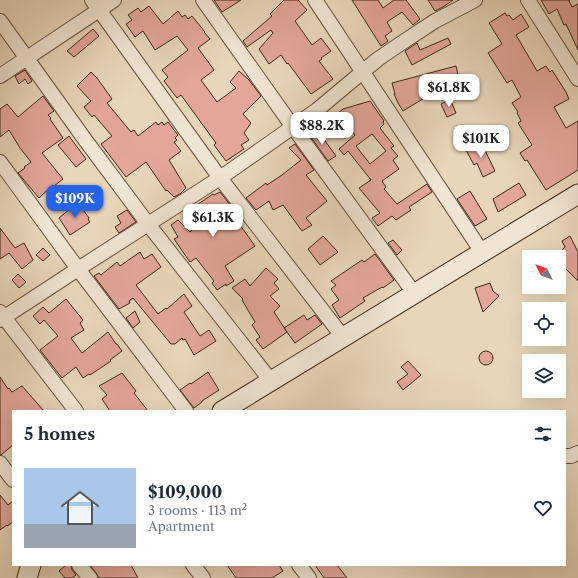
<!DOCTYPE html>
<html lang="en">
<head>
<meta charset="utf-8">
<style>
  body { margin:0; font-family:"Libre Caslon Text",serif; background:#f2f2f3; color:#1f2937; height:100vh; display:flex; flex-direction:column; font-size:15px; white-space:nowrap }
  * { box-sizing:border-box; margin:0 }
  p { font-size:13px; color:#747a83 }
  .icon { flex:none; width:22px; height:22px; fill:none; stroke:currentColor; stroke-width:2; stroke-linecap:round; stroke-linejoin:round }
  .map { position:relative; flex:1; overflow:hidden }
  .drawer { position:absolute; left:12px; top:410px; width:554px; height:156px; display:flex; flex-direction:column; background:#fff; border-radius:0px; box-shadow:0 4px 16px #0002 }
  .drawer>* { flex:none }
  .needle { width:26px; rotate:312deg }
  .tools { position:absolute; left:522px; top:250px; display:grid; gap:8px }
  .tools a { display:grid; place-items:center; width:44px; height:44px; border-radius:0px; background:#fff; box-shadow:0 4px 16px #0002; font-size:20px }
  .price { position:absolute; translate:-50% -34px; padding:0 9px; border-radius:8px; background:#fff; color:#222; font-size:13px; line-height:26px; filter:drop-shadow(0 1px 2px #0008) }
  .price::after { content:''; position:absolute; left:50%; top:24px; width:12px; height:9px; margin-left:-6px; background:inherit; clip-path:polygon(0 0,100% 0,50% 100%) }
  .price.current { background:#2563eb; color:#fff }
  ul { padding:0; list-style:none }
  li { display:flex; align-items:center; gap:12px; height:100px; padding:0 12px }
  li+li { border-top:1px solid #e0e1e3 }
  li span { display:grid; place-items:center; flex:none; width:112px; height:80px; border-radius:0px; color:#555 }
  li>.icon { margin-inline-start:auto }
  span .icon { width:48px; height:48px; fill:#fffc; stroke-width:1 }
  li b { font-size:17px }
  h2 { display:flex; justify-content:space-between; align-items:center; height:48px; padding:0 12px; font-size:17px }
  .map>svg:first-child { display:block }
  .building { fill:#e3a699; stroke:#402614; fill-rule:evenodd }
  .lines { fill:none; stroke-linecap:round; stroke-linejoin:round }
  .minor-casing { stroke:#6a523e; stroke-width:16 }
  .secondary-casing { stroke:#402614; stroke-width:21 }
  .minor { stroke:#f0e4d2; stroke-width:14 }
  .secondary { stroke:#f0e4d2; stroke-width:19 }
</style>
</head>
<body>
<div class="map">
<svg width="578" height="578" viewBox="0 0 578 578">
  <rect width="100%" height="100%" fill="#e8d6ba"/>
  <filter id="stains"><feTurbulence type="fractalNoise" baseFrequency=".005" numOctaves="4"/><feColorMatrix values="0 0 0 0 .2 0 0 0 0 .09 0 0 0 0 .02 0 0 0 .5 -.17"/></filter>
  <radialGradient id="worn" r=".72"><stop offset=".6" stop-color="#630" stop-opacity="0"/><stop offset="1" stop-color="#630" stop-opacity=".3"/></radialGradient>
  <path class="building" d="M214,0H241L222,12Z
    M284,0H298L307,10L295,21L312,45L321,38L331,51L321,58L322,59L319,61L333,79L311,94L288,63L287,64L281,55L269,64L259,49L273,33L271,30L247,47L243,41L272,16L270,14Z
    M352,0H378L383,8L394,0H406L420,19L413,25L402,12L387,22L392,31L385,36L388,41L381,46Z
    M428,0H453L443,7L435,11Z
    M541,0H570L569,1L572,7L578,4V50L566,24L564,25L557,9L549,14Z
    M149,6L163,24L178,11L182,17L185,15L188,19L192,16L205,32H204L210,39L198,48L214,70L201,80L217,102L236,88L230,82L239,71L249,80L261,96L243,114L251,123L244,133L249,140L241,145L244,149L226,161L214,145L216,143L205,128L181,95L177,98L164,81L168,77L162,70L188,50L177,36L155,50L143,31L135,37L126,24L132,20L128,15L138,8L141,12Z
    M505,13L507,16L509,15L513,20L521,14L529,27L516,35L537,71L546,66L550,72L552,70L566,92L569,99L554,107L566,128L578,121V170L546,190L527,160L525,161L520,153L532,145L518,123L521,121L517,113L518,112L512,103L521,97L512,80L507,83L488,53L502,44L489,23Z
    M93,29L99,36L74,57L67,51Z
    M448,38L451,44L412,65L405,51L417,43L420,50Z
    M456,66L458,75L422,85V86L420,87L426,97L403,111L398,103L394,94H395L392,83Z
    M25,70L32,81L28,84L25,79L19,84L15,76Z
    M91,72L97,78L112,99L107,103L131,132L134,130L138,136L156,122L158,125L162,122L164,125L168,122L178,135L175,138L177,140L174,142L181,151L169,160L186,188L180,194L174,197L167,190L166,191L146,162L126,177L101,144L112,136L94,115L92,117L84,107L91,101L77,86Z
    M43,96L54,111L48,115L51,118L50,119L63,138L42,153L63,179L54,186L53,185L39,198L18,173L25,168L24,167L31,162L20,148L9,130L0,137V109L7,104L18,117Z
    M450,99L456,113L447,117L441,104Z
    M370,101L384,121L383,122L384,124L380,128L394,146L391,148L398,156L393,160L399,169L382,181L386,187L384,189L397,204L427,184L432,192L409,207L411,210L396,220L392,216L378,226L372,218L380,213L359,188L371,180L348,151L344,155L339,149L355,135L337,114L343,109ZM372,134L386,151L370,164L356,146Z
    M313,129L321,139L323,138L336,156L328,161L308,133Z
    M69,136L86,159L76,167L58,145Z
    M481,142L495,171L483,177L477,163L474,165L466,150Z
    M295,144L314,170L306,175L327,201L306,218L312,225L302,231L283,205L273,210L269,201L256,210L246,198L266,183L267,185L282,175L301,160L289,148Z
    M519,183L526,195L498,212L493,199Z
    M470,191L487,219L475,226L457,199Z
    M220,192L239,216L235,218L255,246L225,266L234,281L226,286V284L217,290L212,283L214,281L196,258L190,262L174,239L178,237L171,225L178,220L190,232L194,228L184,215L188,213V211L213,194L214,195Z
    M78,203L89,218L88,219L90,222L70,235L59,218L65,213Z
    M127,210L136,222L119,233L115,227L121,223L117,216Z
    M0,228L15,248L24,243L33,260L22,269L9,253L0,259Z
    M323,236L338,252L320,265L308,249Z
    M570,236L578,252V281L559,262V257H555L565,247L562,241Z
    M393,240L402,250L397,255L388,243Z
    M43,248L50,255L43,261L36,255Z
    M140,252L144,259L152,254L161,267L136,285L158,314L166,308L167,309L184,294L192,306L184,312L200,336L209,330L216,341L194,355L185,339L183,340L182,338L175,344H171L133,298L129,301L130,303L119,309L94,276L99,273L101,275L117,262L120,266Z
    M375,254L394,280L383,288L382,287L363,298L365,301L340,318L332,305L339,300L331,289L336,285L331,281L362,260L364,262Z
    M266,268L278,279L274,283L279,289L270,296L280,306L274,312L287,332L263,349L256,340L260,337L252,325L255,322L242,300L243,299L232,288L245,279L250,286Z
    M18,274L26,282L19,288L12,280Z
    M490,283L493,291L499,296L483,312L475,288Z
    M66,299L83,320L80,323L84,330L71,338L82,353L108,332L116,344H117L122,351L110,360L111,361L90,375L89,374L83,378L76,367L62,378L40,350L58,336L44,320L40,324L33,316L43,307L49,313Z
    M135,311L140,322L133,328L126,318Z
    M304,315L307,320L315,315L322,324L295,343L284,328Z
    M479 358a7 7 0 1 1 14 0a7 7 0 1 1-14 0Z
    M408,361L421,375L403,390L397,382L408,374L401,367Z
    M208,372L219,390L202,401V402L194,408L180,390L190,383L191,384Z
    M122,373L136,391L134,393L148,411H110L102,399L107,395L99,386Z
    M0,377L8,389L9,388L12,392L22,386L44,411H13V445L1,455H0Z
    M0,495L8,505L13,501V522L7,526V525L0,530Z
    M66,565H71L72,570L76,575L72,578H65L59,571Z
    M90,565H131L138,578H99L96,573Z
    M227,565H279L283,571L272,578H236Z
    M315,565H337L347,578H324Z"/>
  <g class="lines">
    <defs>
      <path id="minor" d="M92,0L220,178L343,337
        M203,0L293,127L414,293
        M315,0L482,252
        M528,0L578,79
        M0,21L86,141L148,224L271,381
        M0,76L114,0
        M0,162L78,269L186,411
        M0,312L76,411
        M0,320L78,269L220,178L317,110L360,74L378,59L403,42L435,21L475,0
        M565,456H571L578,453
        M0,463L13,480
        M79,565L90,578
        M193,565L203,578
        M299,565L309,578"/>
      <path id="secondary" d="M222,411L578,194
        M27,578L31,565"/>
    </defs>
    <use href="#minor" class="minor-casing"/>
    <use href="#secondary" class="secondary-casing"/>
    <use href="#minor" class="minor"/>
    <use href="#secondary" class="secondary"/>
  </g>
  <rect width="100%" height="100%" filter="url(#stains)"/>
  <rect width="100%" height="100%" fill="url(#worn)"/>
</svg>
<div class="tools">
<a><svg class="needle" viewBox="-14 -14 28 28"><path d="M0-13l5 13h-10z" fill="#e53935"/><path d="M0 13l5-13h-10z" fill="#747a83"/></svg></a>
<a><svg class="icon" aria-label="locate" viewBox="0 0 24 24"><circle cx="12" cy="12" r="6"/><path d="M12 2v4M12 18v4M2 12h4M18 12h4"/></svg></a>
<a><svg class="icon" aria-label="layers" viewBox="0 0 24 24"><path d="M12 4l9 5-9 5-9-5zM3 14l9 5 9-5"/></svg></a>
</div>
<b class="price" style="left:449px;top:108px">$61.8K</b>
<b class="price" style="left:322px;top:146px">$88.2K</b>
<b class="price" style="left:481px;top:159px">$101K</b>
<b class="price current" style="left:75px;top:219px">$109K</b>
<b class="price" style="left:213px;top:238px">$61.3K</b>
<section class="drawer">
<h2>5 homes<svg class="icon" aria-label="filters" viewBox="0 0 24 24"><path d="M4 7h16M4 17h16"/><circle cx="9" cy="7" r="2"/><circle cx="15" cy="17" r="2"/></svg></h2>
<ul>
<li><span style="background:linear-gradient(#a9c7e8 70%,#9aa5b1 0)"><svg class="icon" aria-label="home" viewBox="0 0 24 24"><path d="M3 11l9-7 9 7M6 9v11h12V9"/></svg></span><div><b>$109,000</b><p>3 rooms · 113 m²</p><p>Apartment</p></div><svg class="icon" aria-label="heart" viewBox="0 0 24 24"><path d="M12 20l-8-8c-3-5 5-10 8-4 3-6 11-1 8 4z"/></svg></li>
</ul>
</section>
</div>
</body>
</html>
